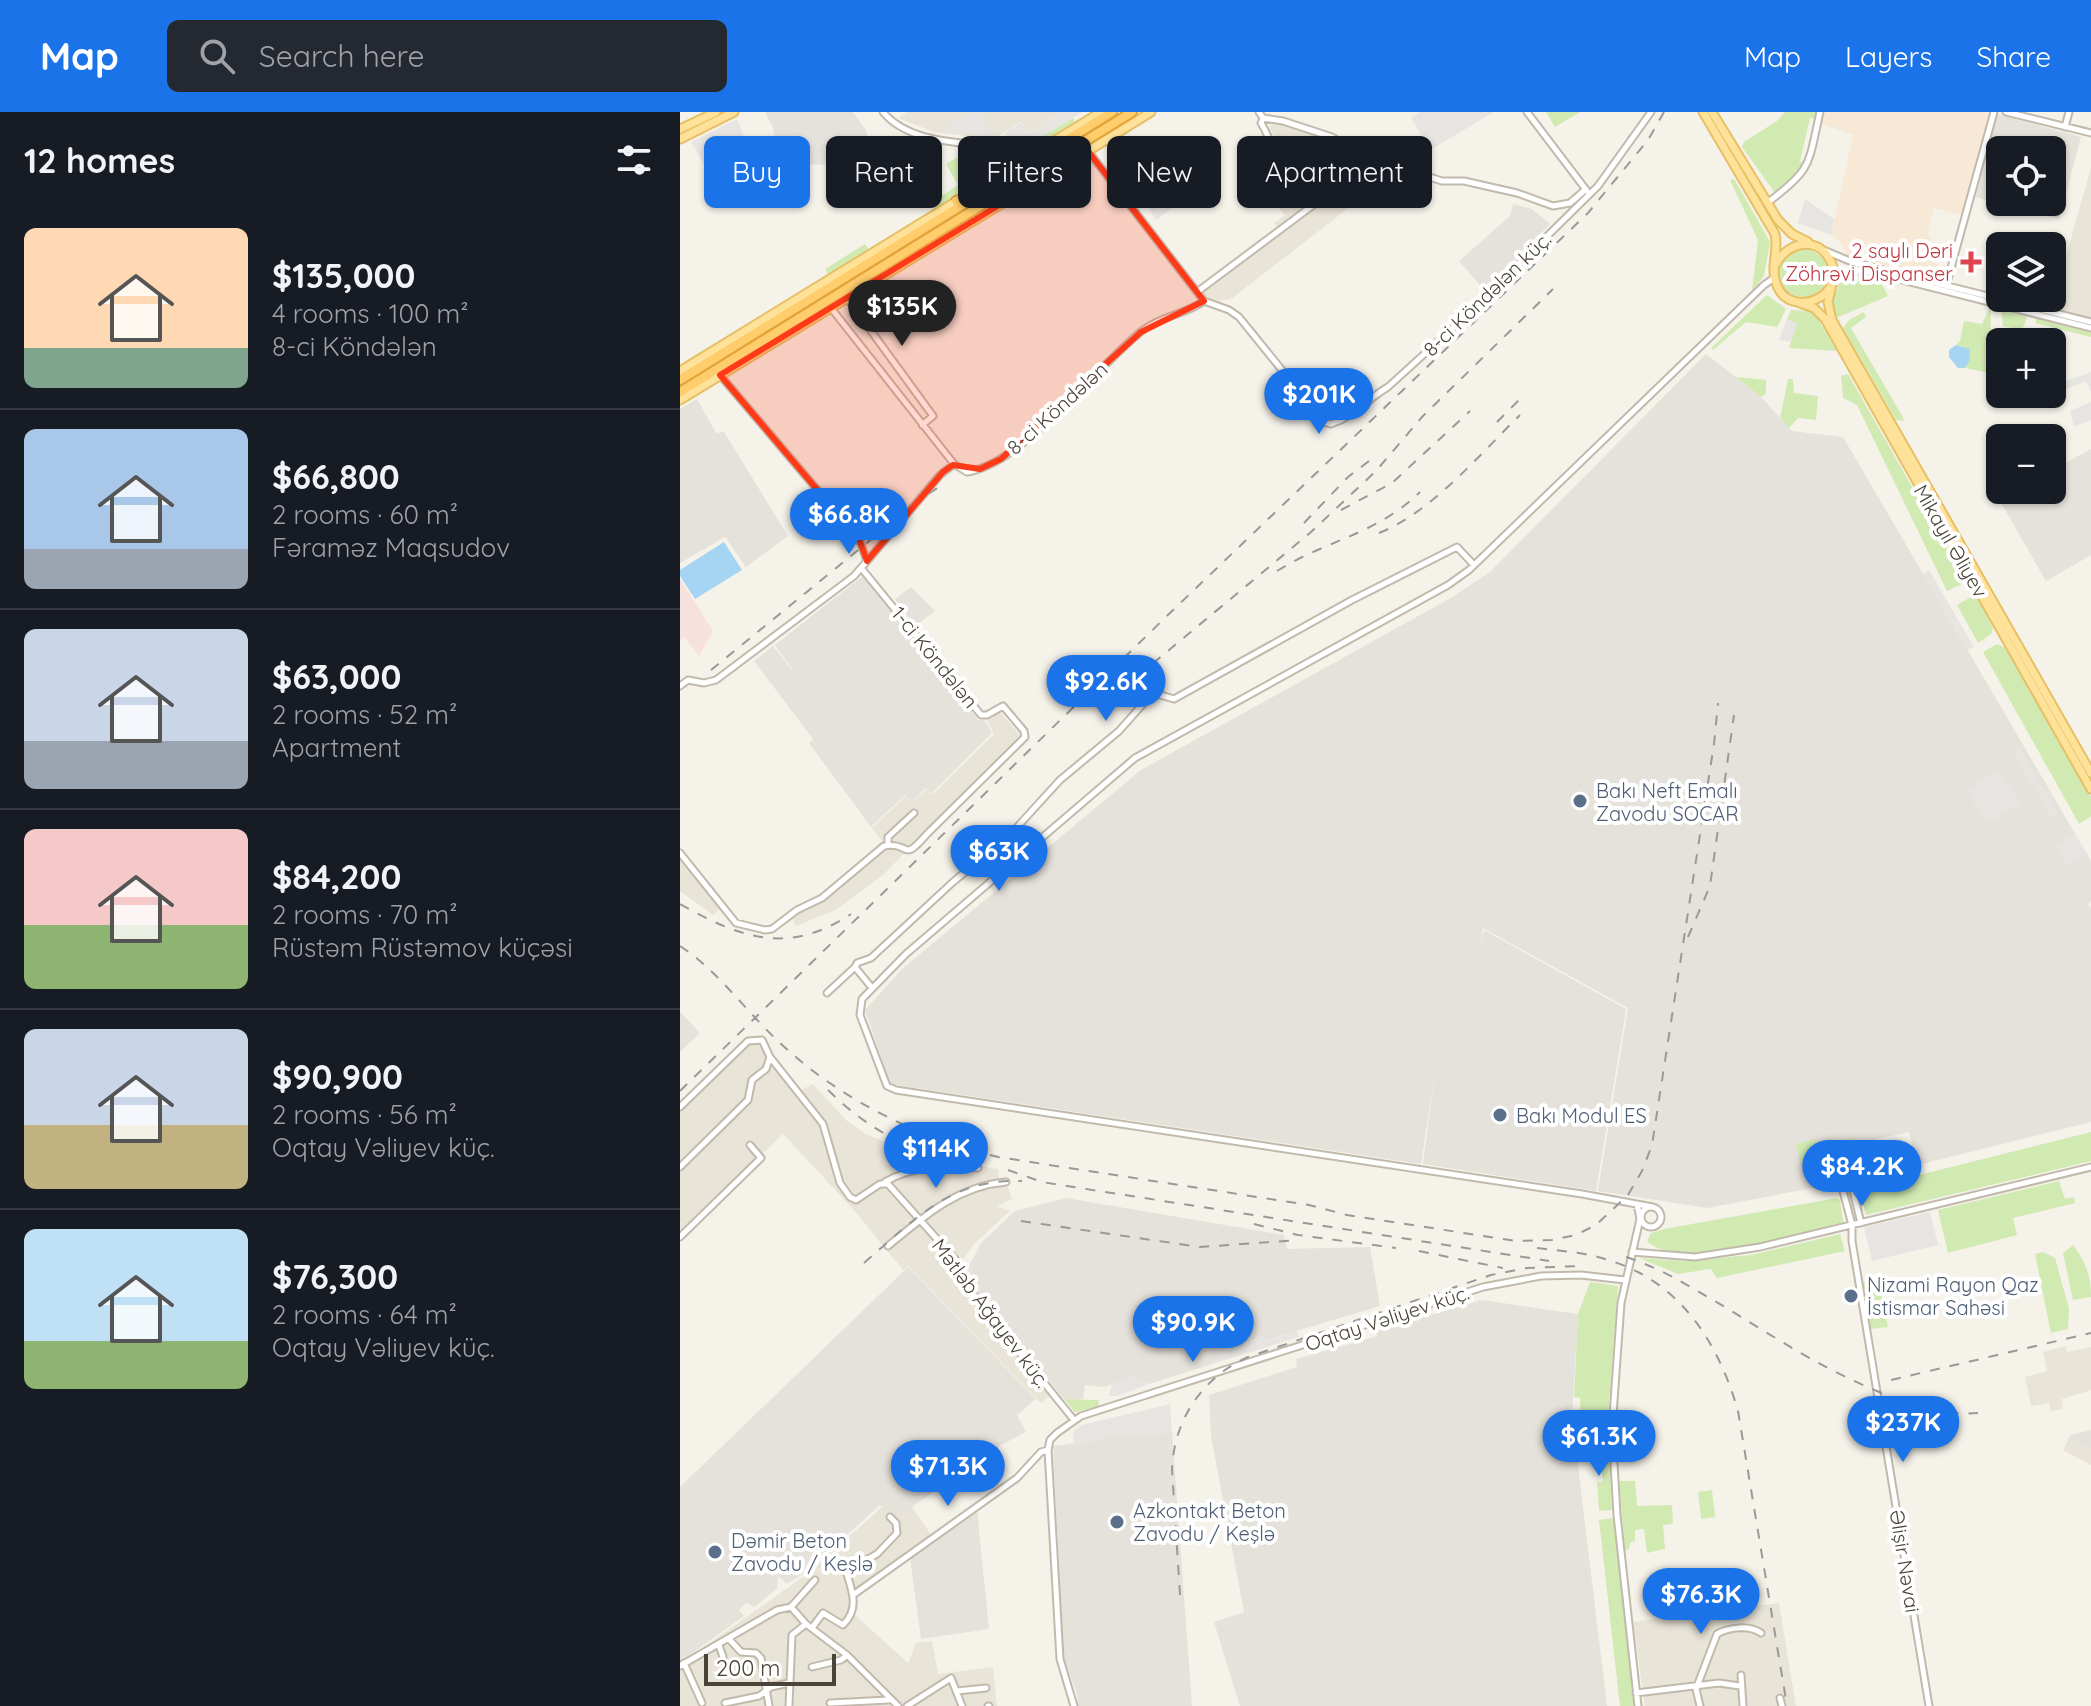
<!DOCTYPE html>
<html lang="en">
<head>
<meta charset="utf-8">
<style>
  body { margin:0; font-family:Quicksand,sans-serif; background:#242831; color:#f1f3f6; height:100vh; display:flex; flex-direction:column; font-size:30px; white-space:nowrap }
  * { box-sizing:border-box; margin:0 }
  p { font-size:26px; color:#9ea1a6 }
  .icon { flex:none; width:44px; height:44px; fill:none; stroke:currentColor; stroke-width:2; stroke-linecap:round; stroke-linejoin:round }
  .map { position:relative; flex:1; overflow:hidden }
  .side { display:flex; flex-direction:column; background:#171b24; width:680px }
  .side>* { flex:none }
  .banner { position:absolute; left:24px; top:24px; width:760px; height:72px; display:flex; gap:16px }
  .buttons { position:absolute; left:1306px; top:24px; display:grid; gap:16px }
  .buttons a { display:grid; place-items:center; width:80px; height:80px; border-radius:12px; background:#171b24; box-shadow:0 2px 6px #0004; font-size:40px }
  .scale { position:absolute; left:24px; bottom:20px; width:132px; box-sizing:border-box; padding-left:8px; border:4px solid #4a4338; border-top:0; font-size:22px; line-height:28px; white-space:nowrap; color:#4a4338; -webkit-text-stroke:6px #fff; paint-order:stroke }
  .price { position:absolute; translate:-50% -68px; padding:0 18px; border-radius:28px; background:#1a73e8; color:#fff; font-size:26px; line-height:52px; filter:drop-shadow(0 2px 4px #0008) }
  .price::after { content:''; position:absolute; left:50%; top:48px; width:24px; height:18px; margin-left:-12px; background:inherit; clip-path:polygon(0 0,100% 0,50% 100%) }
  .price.selected { background:#222; color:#fff }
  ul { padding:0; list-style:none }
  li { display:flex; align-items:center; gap:24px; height:200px; padding:0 24px }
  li+li { border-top:2px solid #363941 }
  li span { display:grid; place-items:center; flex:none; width:224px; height:160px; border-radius:12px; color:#555 }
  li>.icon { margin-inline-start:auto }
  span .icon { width:96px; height:96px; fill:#fffc; stroke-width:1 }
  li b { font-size:34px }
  h2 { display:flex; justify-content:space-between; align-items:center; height:96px; padding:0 24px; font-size:34px }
  .pill { padding:0 28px; border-radius:12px; background:#171b24; box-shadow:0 2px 6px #0004; font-size:28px; line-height:72px }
  .pill.selected { background:#1a73e8; color:#fff }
  header { display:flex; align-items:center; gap:48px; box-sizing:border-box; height:112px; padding:0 40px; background:#1a73e8; color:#fff }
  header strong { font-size:38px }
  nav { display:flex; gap:44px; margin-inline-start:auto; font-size:28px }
  .search { width:560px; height:72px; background:#242831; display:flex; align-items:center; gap:20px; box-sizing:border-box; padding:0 28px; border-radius:12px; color:#9ea1a6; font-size:30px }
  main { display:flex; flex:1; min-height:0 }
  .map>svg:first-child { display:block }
  .residential { fill:#e9e4d8 }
  .commercial { fill:#f7e9d6 }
  .industrial { fill:#e5e1db; fill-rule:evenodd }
  .medical { fill:#f6e1de }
  .green { fill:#d1eab2 }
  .parking { fill:#e7e5e2 }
  .water { fill:#a6d4f3 }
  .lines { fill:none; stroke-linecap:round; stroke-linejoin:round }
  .minor-casing { stroke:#c1baac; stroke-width:9 }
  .major-casing { stroke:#e7c066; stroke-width:11 }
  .highway-casing { stroke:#e2a338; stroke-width:12 }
  .minor { stroke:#fff; stroke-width:5 }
  .major { stroke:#ffe29a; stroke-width:7 }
  .highway { stroke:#ffcd6c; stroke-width:8 }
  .rail { stroke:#999; stroke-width:2; stroke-dasharray:10 10; stroke-linecap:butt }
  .marked { fill:#ff3a18; fill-opacity:0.2; stroke:#ff3a18; stroke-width:6; stroke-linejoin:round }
  .health-dot { fill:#e0444e; stroke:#fff; stroke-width:3 }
  .service-dot { fill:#5c6f8a; stroke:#fff; stroke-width:3 }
  .labels { text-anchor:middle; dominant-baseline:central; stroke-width:8; stroke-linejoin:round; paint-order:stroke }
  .health-label { font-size:20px; fill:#be3a42; stroke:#fff; text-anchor:end }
  .street-label { font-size:20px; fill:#4a4338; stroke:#fff }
  .service-label { font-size:20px; fill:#4e5e75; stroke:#fff; text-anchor:start }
</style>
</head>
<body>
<header>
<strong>Map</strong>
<div class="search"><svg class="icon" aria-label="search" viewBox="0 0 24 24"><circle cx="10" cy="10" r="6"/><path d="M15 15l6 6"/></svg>Search here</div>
<nav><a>Map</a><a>Layers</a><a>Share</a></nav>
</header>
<main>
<section class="side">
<h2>12 homes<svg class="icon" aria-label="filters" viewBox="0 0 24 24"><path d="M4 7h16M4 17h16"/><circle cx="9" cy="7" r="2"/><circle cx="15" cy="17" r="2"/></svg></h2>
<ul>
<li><span style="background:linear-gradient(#ffd9b3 75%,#7fa58c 0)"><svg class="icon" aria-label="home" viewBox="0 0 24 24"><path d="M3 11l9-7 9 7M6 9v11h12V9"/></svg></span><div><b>$135,000</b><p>4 rooms · 100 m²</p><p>8-ci Köndələn</p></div></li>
<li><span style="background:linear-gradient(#a9c7e8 75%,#9aa5b1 0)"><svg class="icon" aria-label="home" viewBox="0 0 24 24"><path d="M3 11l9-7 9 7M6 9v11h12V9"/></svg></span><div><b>$66,800</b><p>2 rooms · 60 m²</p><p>Fəraməz Maqsudov</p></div></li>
<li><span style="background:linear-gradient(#c9d6e8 70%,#9aa5b1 0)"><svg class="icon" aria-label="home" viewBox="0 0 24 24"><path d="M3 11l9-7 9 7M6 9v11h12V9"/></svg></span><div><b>$63,000</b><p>2 rooms · 52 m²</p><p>Apartment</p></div></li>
<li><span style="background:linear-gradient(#f6c9c9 60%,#8fb573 0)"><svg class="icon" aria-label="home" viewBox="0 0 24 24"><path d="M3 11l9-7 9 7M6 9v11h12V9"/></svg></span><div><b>$84,200</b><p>2 rooms · 70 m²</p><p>Rüstəm Rüstəmov küçəsi</p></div></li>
<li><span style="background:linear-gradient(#c9d6e8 60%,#c2b280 0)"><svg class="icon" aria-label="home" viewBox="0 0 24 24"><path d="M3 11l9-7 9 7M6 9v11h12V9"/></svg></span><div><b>$90,900</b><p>2 rooms · 56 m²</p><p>Oqtay Vəliyev küç.</p></div></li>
<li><span style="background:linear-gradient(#bfe0f5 70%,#8fb573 0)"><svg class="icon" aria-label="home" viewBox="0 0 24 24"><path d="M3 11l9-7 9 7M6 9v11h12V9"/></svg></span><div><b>$76,300</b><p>2 rooms · 64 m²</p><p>Oqtay Vəliyev küç.</p></div></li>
</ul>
</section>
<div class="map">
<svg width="1411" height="1594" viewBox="0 0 1411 1594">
  <rect width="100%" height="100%" fill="#f5f2ea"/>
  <path class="residential" d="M227,0H382L348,21L341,10L313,27L254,20L218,6Z
    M593,10L640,23L702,58L706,67L551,187L529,190L521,180L600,120L594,111L605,103L571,61L564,46L595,25L589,16Z
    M1411,56V208L1371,197Z
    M319,599L341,624L203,763L156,798L116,814L108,799L142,781L202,729L192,716L226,684L232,690L247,677L253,682L314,622L307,609Z
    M0,745L41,796L33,803L0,779Z
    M77,929L115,981L133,972L167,1009L186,1022L240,1044L318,1057L320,1075H328L332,1087L317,1094L330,1099L295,1131L282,1149L300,1169L295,1177L376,1279L361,1291L228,1154L223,1158L173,1097L103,1022L0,1122V997L71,930Z
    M1385,1234L1387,1240L1411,1235V1278L1382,1287L1383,1297L1371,1299L1369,1291L1351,1294L1345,1265L1367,1259L1363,1240Z
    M1389,1326L1411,1338V1353L1383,1338Z
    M221,1378L251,1423L175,1479V1503L228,1551L236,1531L252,1529L258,1562L313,1555L317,1594H0V1552L127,1462Z
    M1099,1491L1116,1594H965L953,1510Z"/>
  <path class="commercial" d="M1145,0H1309L1282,103L1254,96L1248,123L1251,125L1246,145L1260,154L1257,165L1167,144L1161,131L1151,123L1173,23L1142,12Z"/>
  <path class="industrial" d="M85,0H173L186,18L188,28L150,37L157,53L99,52L93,16Z
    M1317,2L1401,25L1379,107L1295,85ZM1320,38H1372V90H1320Z
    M833,92L852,97L870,112L804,178L779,149L830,104Z
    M1026,242L1081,285L1112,319L1163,325L1411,749V789L1408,792L1411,797V1010L1237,1053L1229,1020L1197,1027L1203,1056L1147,1069L1148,1073L1028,1096L918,1079L948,896L803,816L800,835L804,818L946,897L916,1079L743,1052L756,953L741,1052L210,972L185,898L222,857L461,658L769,487L810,460Z
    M17,287L36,321L44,320L108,424L66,455L45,425L0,451V297Z
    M1411,337V443L1366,469L1308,368L1320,361V378H1372V346L1378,355Z
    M184,463L299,609L304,607L312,621L252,681L246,676L232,689L225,683L191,715L129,631L133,627L74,549L93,534L120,568L95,533Z
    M231,475L255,499L235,514L215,487Z
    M0,900L20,921L0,940Z
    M386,1086L604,1123L607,1137L690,1135L700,1194L583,1229L581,1225L543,1238L532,1252L469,1272L453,1265L424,1275L405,1273L403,1287H384L295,1177L299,1169L288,1155L302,1130L335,1099Z
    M228,1155L356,1287L337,1303L346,1320L321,1333L216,1406L200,1393L126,1460L107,1472L68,1438L98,1465L97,1476L75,1495L66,1491L59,1498L64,1504L0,1550V1375Z
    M802,1188L898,1202L892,1304L927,1594H560L534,1510L564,1500L531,1324L529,1283L617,1255L616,1247L697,1224L696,1219Z
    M1411,1318V1338L1389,1326L1391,1323Z
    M492,1320L512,1594H398L397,1582L383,1544L373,1334L421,1328V1324L446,1321L447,1326Z
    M297,1398L309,1517L241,1527L230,1446Z"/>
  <path class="medical" d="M0,467L33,519L19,544L4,525L0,528Z"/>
  <path class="green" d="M866,0H900L875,15Z
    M1105,0H1137L1135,6H1130L1120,49L1125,55L1095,81L1062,35L1064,30L1097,9Z
    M393,6L396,12L346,43H340L336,40Z
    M291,37L321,41L325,52L322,57L256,96L252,90L278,73L266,52Z
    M1054,67L1090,130L1084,164L1072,179L1078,128L1050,68Z
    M185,132L189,138L149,163L145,157Z
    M1098 162a25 25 0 1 1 50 0a25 25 0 1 1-50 0Z
    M1176,159L1197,163L1208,184L1156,206L1149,187L1155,182L1162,165Z
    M1087,183L1106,197L1097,215L1066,210L1033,238L1031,236Z
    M1311,193C1311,212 1308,229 1320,244V263L1285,256L1289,250L1284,235L1276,233L1280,229L1284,209L1302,212Z
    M1111,198L1133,199L1157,239L1109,236L1117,212L1107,207Z
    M1321,198L1347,205L1342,218L1323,214Z
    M1184,200L1186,205L1171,216L1225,309L1216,308L1163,216L1169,208Z
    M1357,205L1411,219V225L1355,211Z
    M1168,262L1286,470L1267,479L1177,293L1163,286L1161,264Z
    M1056,265L1086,268V282L1081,285Z
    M1108,267H1113L1114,281L1138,284L1136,308L1118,306L1109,316L1100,306Z
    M1296,482L1313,516L1311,522L1298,531L1277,493Z
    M1317,532L1328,537L1411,685V704L1399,712L1303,540Z
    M1411,1020V1049L1186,1103L1179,1078Z
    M1174,1026L1179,1048L1166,1051L1161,1029Z
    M1136,1027L1137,1033L1151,1030L1157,1054L1142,1057L1140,1051L1122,1055L1116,1032Z
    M1379,1069L1385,1087L1394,1085L1395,1091L1333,1106L1337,1123L1268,1141L1258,1098Z
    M1157,1086L1160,1088L1163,1110C1124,1120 997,1161 967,1129L971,1121L984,1117Z
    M1160,1122L1165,1139L1037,1166L1031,1157L998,1162L959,1146L1006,1149L1071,1143Z
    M1393,1133C1406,1150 1411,1164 1411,1185L1393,1188L1383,1141Z
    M1363,1140L1375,1146L1389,1197L1388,1217L1371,1221L1355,1142Z
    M1198,1166L1208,1215L1190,1217L1183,1171Z
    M910,1170L938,1174L927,1315L901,1319L900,1286L894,1285L898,1202Z
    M384,1287L418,1288L419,1291L418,1295L395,1300Z
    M928,1325L932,1398L919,1399L917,1370H923L921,1351L909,1350L910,1344L904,1343L903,1327Z
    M939,1369H955L957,1394L992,1393L993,1412L983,1413L985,1437L967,1441L964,1417L955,1418V1429L950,1431L949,1437L945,1438Z
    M1032,1378L1035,1405L1021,1407L1018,1380Z
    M934,1406L954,1594H940L919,1408Z"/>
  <path class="parking" d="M290,0H299L314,24L270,20L266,14Z
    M383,0H402L336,40L325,20L341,11L348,21Z
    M740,0H814L750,38L731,6Z
    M57,7L65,27L58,30L54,24L27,57L11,30Z
    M498,52L515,79L476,108L457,77Z
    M1125,87L1154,107L1151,123L1118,111Z
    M1107,207L1117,212L1111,230L1099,228Z
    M1411,260V280L1406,269L1381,279L1378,272Z
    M1411,290V308L1394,315L1390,299Z
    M1249,458L1294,535L1288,538L1243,462Z
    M1339,635L1379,704L1372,706L1332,639Z
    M1320,658L1340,693L1306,712L1286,678Z
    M1395,722L1408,743L1387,754L1375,733Z
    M1250,1100L1258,1133L1192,1149L1184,1115Z
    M617,1219L619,1225L532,1252L543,1238L582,1225L584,1229Z
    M454,1264L469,1272L437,1284H429L432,1272Z
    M490,1292L492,1320L447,1326L445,1321L422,1324V1328L394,1332L393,1319L402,1313Z"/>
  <path class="water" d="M1276,233L1290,237L1289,250L1285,256H1278L1269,245V238Z
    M44,430L62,458L15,487L0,464V458Z"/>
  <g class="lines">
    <defs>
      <path id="minor" d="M203,0C229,32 283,30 319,35L326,37L335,46H342
        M579,0L583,6L603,9L652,25L701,54L718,55L762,69H784L837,81L873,94L890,91L905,78
        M847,0L907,79
        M1326,0L1411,21
        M583,7L581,11C594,32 596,54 609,75
        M1385,15L1389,0
        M593,31H608
        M320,35L327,46L324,58
        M408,39L524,189L549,198L559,205L644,310L651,312C674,305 687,287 708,275L785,205L918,74L971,0
        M1087,91C1133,57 1128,53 1140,0
        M1146,139L1172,150L1411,210
        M1152,172L1165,161L1183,158L1411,216
        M1266,174L1314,0
        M517,180L652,79L655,69L651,50L659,29
        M167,186L253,304L242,313
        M151,196L274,352L287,360C343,352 416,255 463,218C482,204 506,202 524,189
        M187,449L260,363L274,352
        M0,574L8,568L24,571L36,568L174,464L187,449L179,427L40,263
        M208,733V725L234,701
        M0,741L56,811L85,818L92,817L117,798L142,786L204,734C232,729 220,753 247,722L345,625L344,619L323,594L307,603H301L182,457
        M192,876L175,855L177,851L191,846L273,770L329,724L380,668L439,619L470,584L477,582L494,587L672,488L777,435L794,453
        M147,881L175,855
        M0,995L68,929L82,928L90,945L143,1012L160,1071L170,1085L176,1088L200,1072H208L281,1154L295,1185L394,1308
        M0,1055L68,988L72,968L86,957L90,945
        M205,1070C234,1053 265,1054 298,1056
        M1172,1075L1181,1111
        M1163,1079L1172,1113V1129L1249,1594
        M957,1092L960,1107L941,1191L932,1317L937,1403L958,1594
        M961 1105a10 10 0 1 1 20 0a10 10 0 1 1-20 0Z
        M973,1095L902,1082L216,978L207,974L205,969L180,903L182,887L226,842L455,646L768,473L789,458L1084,173L1094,166
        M0,1125L81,1046L70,1033
        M208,1134C244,1104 278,1074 326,1070
        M952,1140L1015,1145L1080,1135L1411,1055
        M173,1483L337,1366L361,1340L368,1338
        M111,1495L135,1468
        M132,1516L143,1501L163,1513C180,1496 172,1479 166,1459L197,1442L217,1421L216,1411L210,1405
        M49,1527L61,1540L76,1541L81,1546L89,1594
        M39,1533L43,1545
        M4,1551L22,1591
        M0,1554L97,1498L111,1495L126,1512L167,1543L218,1594
        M132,1555L161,1548L167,1543
        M1061,1563L1063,1594
        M277,1579L306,1576
        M956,1581L1039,1571L1060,1574
        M1100,1586L1102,1594
        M45,1591L79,1584L91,1575L109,1571
        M150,1591L209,1588
        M109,1594L112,1523L126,1512
        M227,1594L271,1566L282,1594
        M308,1594H309
        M394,1594L380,1547L368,1338L370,1328L377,1321L401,1304L803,1175L861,1164L901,1163L945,1168
        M1020,1594L1016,1577L1037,1522C1049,1515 1070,1513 1081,1521"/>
      <path id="major" d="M1023,0L1095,122C1099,138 1090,155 1096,171C1109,210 1170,184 1150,148C1136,121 1103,132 1094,156
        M1032,0L1098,108L1112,122L1128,130
        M0,17L36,0
        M0,27L54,0
        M371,62L471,0
        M294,78L421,0
        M1152,173L1148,190L1152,208L1411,661
        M1120,191L1134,196L1145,207L1411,677
        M0,259L280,87
        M0,288L346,77"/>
      <path id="highway" d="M326,83L374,60
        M276,89L299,79
        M0,268L432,0
        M0,280L452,0"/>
    </defs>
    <use href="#minor" class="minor-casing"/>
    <use href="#major" class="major-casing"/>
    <use href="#highway" class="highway-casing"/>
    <use href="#minor" class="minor"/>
    <use href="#major" class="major"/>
    <use href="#highway" class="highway"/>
    <path class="rail" d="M817,310L840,287
      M661,398L712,371L790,299
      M624,411L668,365L697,343
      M699,421C752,400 799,343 840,303
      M597,459C646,428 696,423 740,380
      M535,500L631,420L696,359L742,305L873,177
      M31,558L242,386L262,373
      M442,577L542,494
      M0,792C60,826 108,844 171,802
      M1008,825L1030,774L1054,603
      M0,834C37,858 65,898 97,928C158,987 237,1025 318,1045L629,1093L667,1103L836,1129L872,1128L896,1123L916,1113L931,1099L948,1083L962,1059L972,1033L1034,632L1038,591
      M148,978C192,1021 231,1040 292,1049
      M0,979L491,500L908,101L968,28L984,0
      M328,1058L362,1070L387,1074L869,1149
      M341,1109L520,1135L619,1128
      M574,1112L618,1123L716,1136
      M857,1136C880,1139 903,1140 925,1147C999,1168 1038,1229 1058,1299L1107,1594
      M739,1139L823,1156
      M946,1145C983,1157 1012,1176 1045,1195C1094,1225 1143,1257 1197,1279C1230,1293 1261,1304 1298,1301
      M184,1151C234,1108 271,1066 342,1069
      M1211,1268L1411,1221
      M500,1483L492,1357C494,1307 523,1265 568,1245L811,1163L847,1156L901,1154"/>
  </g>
  <path class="marked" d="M408,39L524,189L461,220L321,347L300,357L273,353L263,360L187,449L179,427L40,263Z"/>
  <path class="health-dot" d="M1287 138h8v8h8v8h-8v8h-8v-8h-8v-8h8z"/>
  <g class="service-dot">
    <circle cx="900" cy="689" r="8"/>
    <circle cx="820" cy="1003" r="8"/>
    <circle cx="1171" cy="1184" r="8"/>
    <circle cx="437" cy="1410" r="8"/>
    <circle cx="35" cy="1440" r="8"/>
  </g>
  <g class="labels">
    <g class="health-label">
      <text x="1273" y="138">2 saylı Dəri<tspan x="1273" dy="23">Zöhrəvi Dispanser</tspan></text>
    </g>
    <g class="street-label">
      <text transform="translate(807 182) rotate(-44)">8-ci Köndələn küç.</text>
      <text transform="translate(377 296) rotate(-42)">8-ci Köndələn</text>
      <text transform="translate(1271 429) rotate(60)">Mikayıl Əliyev</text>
      <text transform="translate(255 545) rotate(51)">1-ci Köndələn</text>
      <text transform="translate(311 1201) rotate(53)">Mətləb Ağayev küç.</text>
      <text transform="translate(707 1206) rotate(-18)">Oqtay Vəliyev küç.</text>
      <text transform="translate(1225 1449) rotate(81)">Əlişir Nəvai</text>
    </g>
    <g class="service-label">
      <text x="916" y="678">Bakı Neft Emalı<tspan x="916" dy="23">Zavodu SOCAR</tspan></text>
      <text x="836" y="1003">Bakı Modul ES</text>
      <text x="1187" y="1172">Nizami Rayon Qaz<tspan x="1187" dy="23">İstismar Sahəsi</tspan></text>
      <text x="453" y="1398">Azkontakt Beton<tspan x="453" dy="23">Zavodu / Keşlə</tspan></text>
      <text x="51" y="1428">Dəmir Beton<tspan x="51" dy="23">Zavodu / Keşlə</tspan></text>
    </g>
  </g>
</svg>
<div class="buttons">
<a><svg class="icon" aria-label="locate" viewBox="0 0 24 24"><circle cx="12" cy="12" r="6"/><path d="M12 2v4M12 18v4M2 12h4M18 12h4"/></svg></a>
<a><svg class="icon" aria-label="layers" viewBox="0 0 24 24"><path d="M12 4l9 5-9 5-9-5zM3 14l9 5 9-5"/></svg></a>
<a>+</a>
<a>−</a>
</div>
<div class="scale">200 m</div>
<b class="price selected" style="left:222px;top:236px">$135K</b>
<b class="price" style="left:639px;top:324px">$201K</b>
<b class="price" style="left:169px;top:444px">$66.8K</b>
<b class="price" style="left:426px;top:611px">$92.6K</b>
<b class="price" style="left:319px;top:781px">$63K</b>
<b class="price" style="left:256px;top:1078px">$114K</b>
<b class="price" style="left:1182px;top:1096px">$84.2K</b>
<b class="price" style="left:513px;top:1252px">$90.9K</b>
<b class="price" style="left:1223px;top:1352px">$237K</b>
<b class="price" style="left:919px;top:1366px">$61.3K</b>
<b class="price" style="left:268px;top:1396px">$71.3K</b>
<b class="price" style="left:1021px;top:1524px">$76.3K</b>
<div class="banner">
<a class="pill selected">Buy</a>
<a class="pill">Rent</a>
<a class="pill">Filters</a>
<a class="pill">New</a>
<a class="pill">Apartment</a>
</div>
</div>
</main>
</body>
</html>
